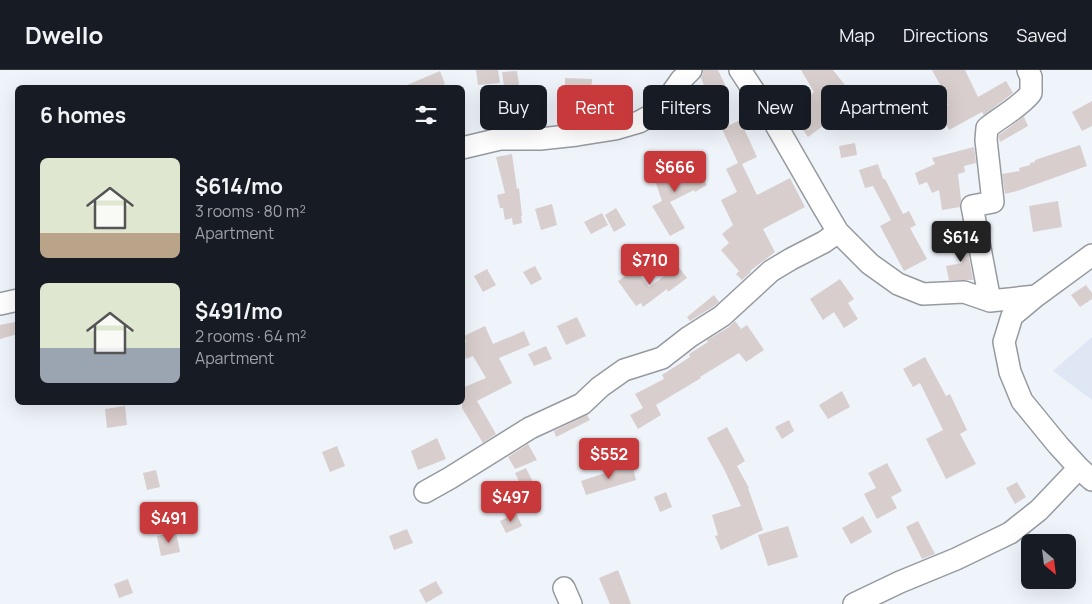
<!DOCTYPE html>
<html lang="en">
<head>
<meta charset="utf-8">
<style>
  body { margin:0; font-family:Manrope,sans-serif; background:#20242c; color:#f1f3f6; height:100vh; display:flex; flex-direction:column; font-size:19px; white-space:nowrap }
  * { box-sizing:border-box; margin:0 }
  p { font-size:16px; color:#9ea1a6 }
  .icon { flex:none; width:28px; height:28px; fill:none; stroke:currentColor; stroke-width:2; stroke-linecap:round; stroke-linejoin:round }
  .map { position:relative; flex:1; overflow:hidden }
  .drawer { position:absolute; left:15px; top:15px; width:450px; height:320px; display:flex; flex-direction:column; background:#171b24; border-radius:8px; box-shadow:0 5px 20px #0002 }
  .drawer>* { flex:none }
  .top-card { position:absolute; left:480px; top:15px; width:475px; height:45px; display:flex; gap:10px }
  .needle { width:32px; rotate:152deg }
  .fabs { position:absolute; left:1021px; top:464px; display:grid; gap:10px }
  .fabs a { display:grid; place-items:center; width:55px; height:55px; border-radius:8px; background:#171b24; box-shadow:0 5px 20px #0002; font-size:25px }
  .price { position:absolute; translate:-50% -42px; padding:0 11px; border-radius:5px; background:#c8393c; color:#fff; font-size:16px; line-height:32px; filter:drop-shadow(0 1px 2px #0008) }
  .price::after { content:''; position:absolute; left:50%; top:30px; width:15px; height:11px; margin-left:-8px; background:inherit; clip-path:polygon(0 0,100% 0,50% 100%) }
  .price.on { background:#222; color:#fff }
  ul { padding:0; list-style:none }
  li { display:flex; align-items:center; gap:15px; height:125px; padding:0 25px }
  li span { display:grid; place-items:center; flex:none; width:140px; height:100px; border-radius:8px; color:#555 }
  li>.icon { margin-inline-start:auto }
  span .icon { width:60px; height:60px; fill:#fffc; stroke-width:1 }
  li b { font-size:21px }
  h2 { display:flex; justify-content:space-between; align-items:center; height:60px; padding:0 25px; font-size:21px }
  .tag { padding:0 18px; border-radius:8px; background:#171b24; box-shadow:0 5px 20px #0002; font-size:18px; line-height:45px }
  .tag.on { background:#c8393c; color:#fff }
  header { display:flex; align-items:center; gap:30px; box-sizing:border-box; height:70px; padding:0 25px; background:#171b24; border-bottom:1px solid #363941 }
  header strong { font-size:24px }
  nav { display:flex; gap:28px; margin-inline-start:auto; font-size:18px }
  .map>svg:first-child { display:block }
  .built { fill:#dee7f3 }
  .building { fill:#d7cecd }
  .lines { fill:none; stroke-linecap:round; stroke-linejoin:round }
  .minor-casing { stroke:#969aa0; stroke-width:24 }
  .minor { stroke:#fff; stroke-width:21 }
</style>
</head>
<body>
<header>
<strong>Dwello</strong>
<nav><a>Map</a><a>Directions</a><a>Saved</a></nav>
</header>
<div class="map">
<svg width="1092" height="534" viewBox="0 0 1092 534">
  <rect width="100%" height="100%" fill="#eff4fa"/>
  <path class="built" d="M1092,267V330L1053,301Z"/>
  <path class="building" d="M476,0H498L500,13L478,15Z
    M703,0H718L726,17L708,25L701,8L703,4Z
    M801,0H833L860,34L835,54L834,48L808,67L798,53L792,58L785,46L808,29L807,28L814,22Z
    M932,0H965L978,27L1006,11L1013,23L984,45L982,42L949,60L938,40L948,35L944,28L947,27Z
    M440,1L445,14L435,18H400Z
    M517,1L520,21L505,23L502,2Z
    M565,8L592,9L591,29L593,49L565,48Z
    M1092,31V56L1082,61L1072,42Z
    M1026,45L1024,47L1028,56L1000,72L999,69V65Z
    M740,50L757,87L742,94L757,125L790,108L805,137L763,159L775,182L750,201L751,202L742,210L736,204L739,201L721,180L729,173L722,164L733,155L721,130L737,122L726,99L738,93L722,59Z
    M855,73L857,85L841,88L839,76Z
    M1080,75L1087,96L1017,121L1005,124L1002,104L1020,101L1019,98L1030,95V93L1035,92V90Z
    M974,77L976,93L964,96L965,102L958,104L961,130L960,137L942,140L939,120L932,123L927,112L919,115L915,103L935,94L932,88Z
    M512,84L517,119L519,118L522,146H521L522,153L513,155L512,148L505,150L503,138H500L497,125L505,123L496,87Z
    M696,93L707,115L695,122L694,120L670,132L685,158L670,166L652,136L662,131L651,99L665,94L670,107Z
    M878,94L883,109H885L903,144L909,141L916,155L910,158L927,189L904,201L880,156L891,150L873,116L865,118L859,100Z
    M1058,131L1062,157L1033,162L1029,136Z
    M552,134L557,155L541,160L535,139Z
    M616,138L626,155L614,162L605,145Z
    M602,143L608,155L591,164L584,152Z
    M965,165L973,210H949L946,196L962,193L955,168Z
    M535,196L542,209L531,215L523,202Z
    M678,196L687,208L668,222L667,219L643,237L641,233L636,236L618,211L635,199L649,217Z
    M487,199L496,215L483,222L474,206Z
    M840,209L854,229L848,233L858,249L844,258L834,242L823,250L810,229Z
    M1086,215L1092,223V229L1080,237L1071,225Z
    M714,225L719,232L714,236L690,251L687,247Z
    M577,247L586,266L566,275L557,256Z
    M735,251L741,259L747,255L764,280L746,292L739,283L700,307L701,308L656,335L661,345L638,359L630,345L643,338L635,324L664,309L662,305L690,287L689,284L708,272L707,270L729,257Z
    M15,252L18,264L0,269V255Z
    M485,256L493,274L524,261L530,275L499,288L512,313L477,331L496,364L483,373L462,338V318L486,308L473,286L466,289L462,281V274L466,272L464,266Z
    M546,276L552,289L534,296L528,284Z
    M925,287L946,326L950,324L967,360L960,364L976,394L946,409L926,369L943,360L920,313L913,317L903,299Z
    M842,321L850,337L828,349L819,335Z
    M125,336L127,355L107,358L105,339Z
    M587,345L590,350L556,367L554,361Z
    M789,350L794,361L782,369L775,357Z
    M727,357L745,391L737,396L749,418H748L763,460L721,480L715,466L718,465L712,445L741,436L725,401L707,368Z
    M437,368L446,389L418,400L411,381Z
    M528,374L537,390L515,399L508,387Z
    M337,376L345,396L330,402L322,382Z
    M887,393L902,421L891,427L897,438L877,449L864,424L876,418L868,403Z
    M632,394L636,410L586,425L581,411Z
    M526,398L535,416L524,422L515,403Z
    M156,400L160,417L147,420L143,403Z
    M1017,412L1026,427L1015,434L1006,418Z
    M666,422L672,437L660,442L654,427Z
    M516,443L522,456L506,463L500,451Z
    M863,446L872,462L851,474L842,458Z
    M918,451L935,484L922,489L906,457Z
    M788,456L798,487L768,496L758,465Z
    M407,459L413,473L394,480L389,466Z
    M176,462L180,482L161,486L157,466Z
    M618,500L631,534H610L599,508Z
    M128,509L133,523L119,528L114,514Z
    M436,511L443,523L426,533L419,520Z"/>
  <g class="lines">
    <defs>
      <path id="minor" d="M740,0L776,55L822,135L838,162L870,194L898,214L923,224L964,222L990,231L1036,226
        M462,78L500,69H540L577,65L615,59L639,52L659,41L681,10L691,0
        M1092,185L1036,226L1012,246L1004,272L1010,302L1022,331L1058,375L1079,398L1092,410
        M990,231L972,136L993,132L986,70L987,58C1002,46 1020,37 1031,23V7L1028,0
        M0,234L18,230
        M425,422L450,408L530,358L582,334L600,317L624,300L662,288L689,267L722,246L771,201L791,189L824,172L838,162
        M564,518L571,534
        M854,534L900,512L956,489L1010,463L1039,440L1079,398"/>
    </defs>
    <use href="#minor" class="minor-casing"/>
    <use href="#minor" class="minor"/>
  </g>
</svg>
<div class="fabs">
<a><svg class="needle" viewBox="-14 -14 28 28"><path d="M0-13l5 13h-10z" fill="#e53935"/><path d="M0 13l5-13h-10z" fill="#9ea1a6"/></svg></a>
</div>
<b class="price" style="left:675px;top:123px">$666</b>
<b class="price on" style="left:961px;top:193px">$614</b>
<b class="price" style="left:650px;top:216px">$710</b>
<b class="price" style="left:609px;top:410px">$552</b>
<b class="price" style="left:511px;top:453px">$497</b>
<b class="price" style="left:169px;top:474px">$491</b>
<div class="top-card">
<a class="tag">Buy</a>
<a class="tag on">Rent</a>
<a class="tag">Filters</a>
<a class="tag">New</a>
<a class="tag">Apartment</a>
</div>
<section class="drawer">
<h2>6 homes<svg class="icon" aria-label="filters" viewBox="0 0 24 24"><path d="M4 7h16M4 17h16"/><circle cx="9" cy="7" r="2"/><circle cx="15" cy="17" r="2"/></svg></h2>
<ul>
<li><span style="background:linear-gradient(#dfe7d0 75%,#b9a48a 0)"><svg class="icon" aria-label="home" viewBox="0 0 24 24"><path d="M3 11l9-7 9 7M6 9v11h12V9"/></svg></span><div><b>$614/mo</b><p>3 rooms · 80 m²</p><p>Apartment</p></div></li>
<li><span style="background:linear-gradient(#dfe7d0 65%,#9aa5b1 0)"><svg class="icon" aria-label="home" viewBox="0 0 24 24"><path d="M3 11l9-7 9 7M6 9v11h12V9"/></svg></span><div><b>$491/mo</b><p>2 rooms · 64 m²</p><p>Apartment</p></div></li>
</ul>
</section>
</div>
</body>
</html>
